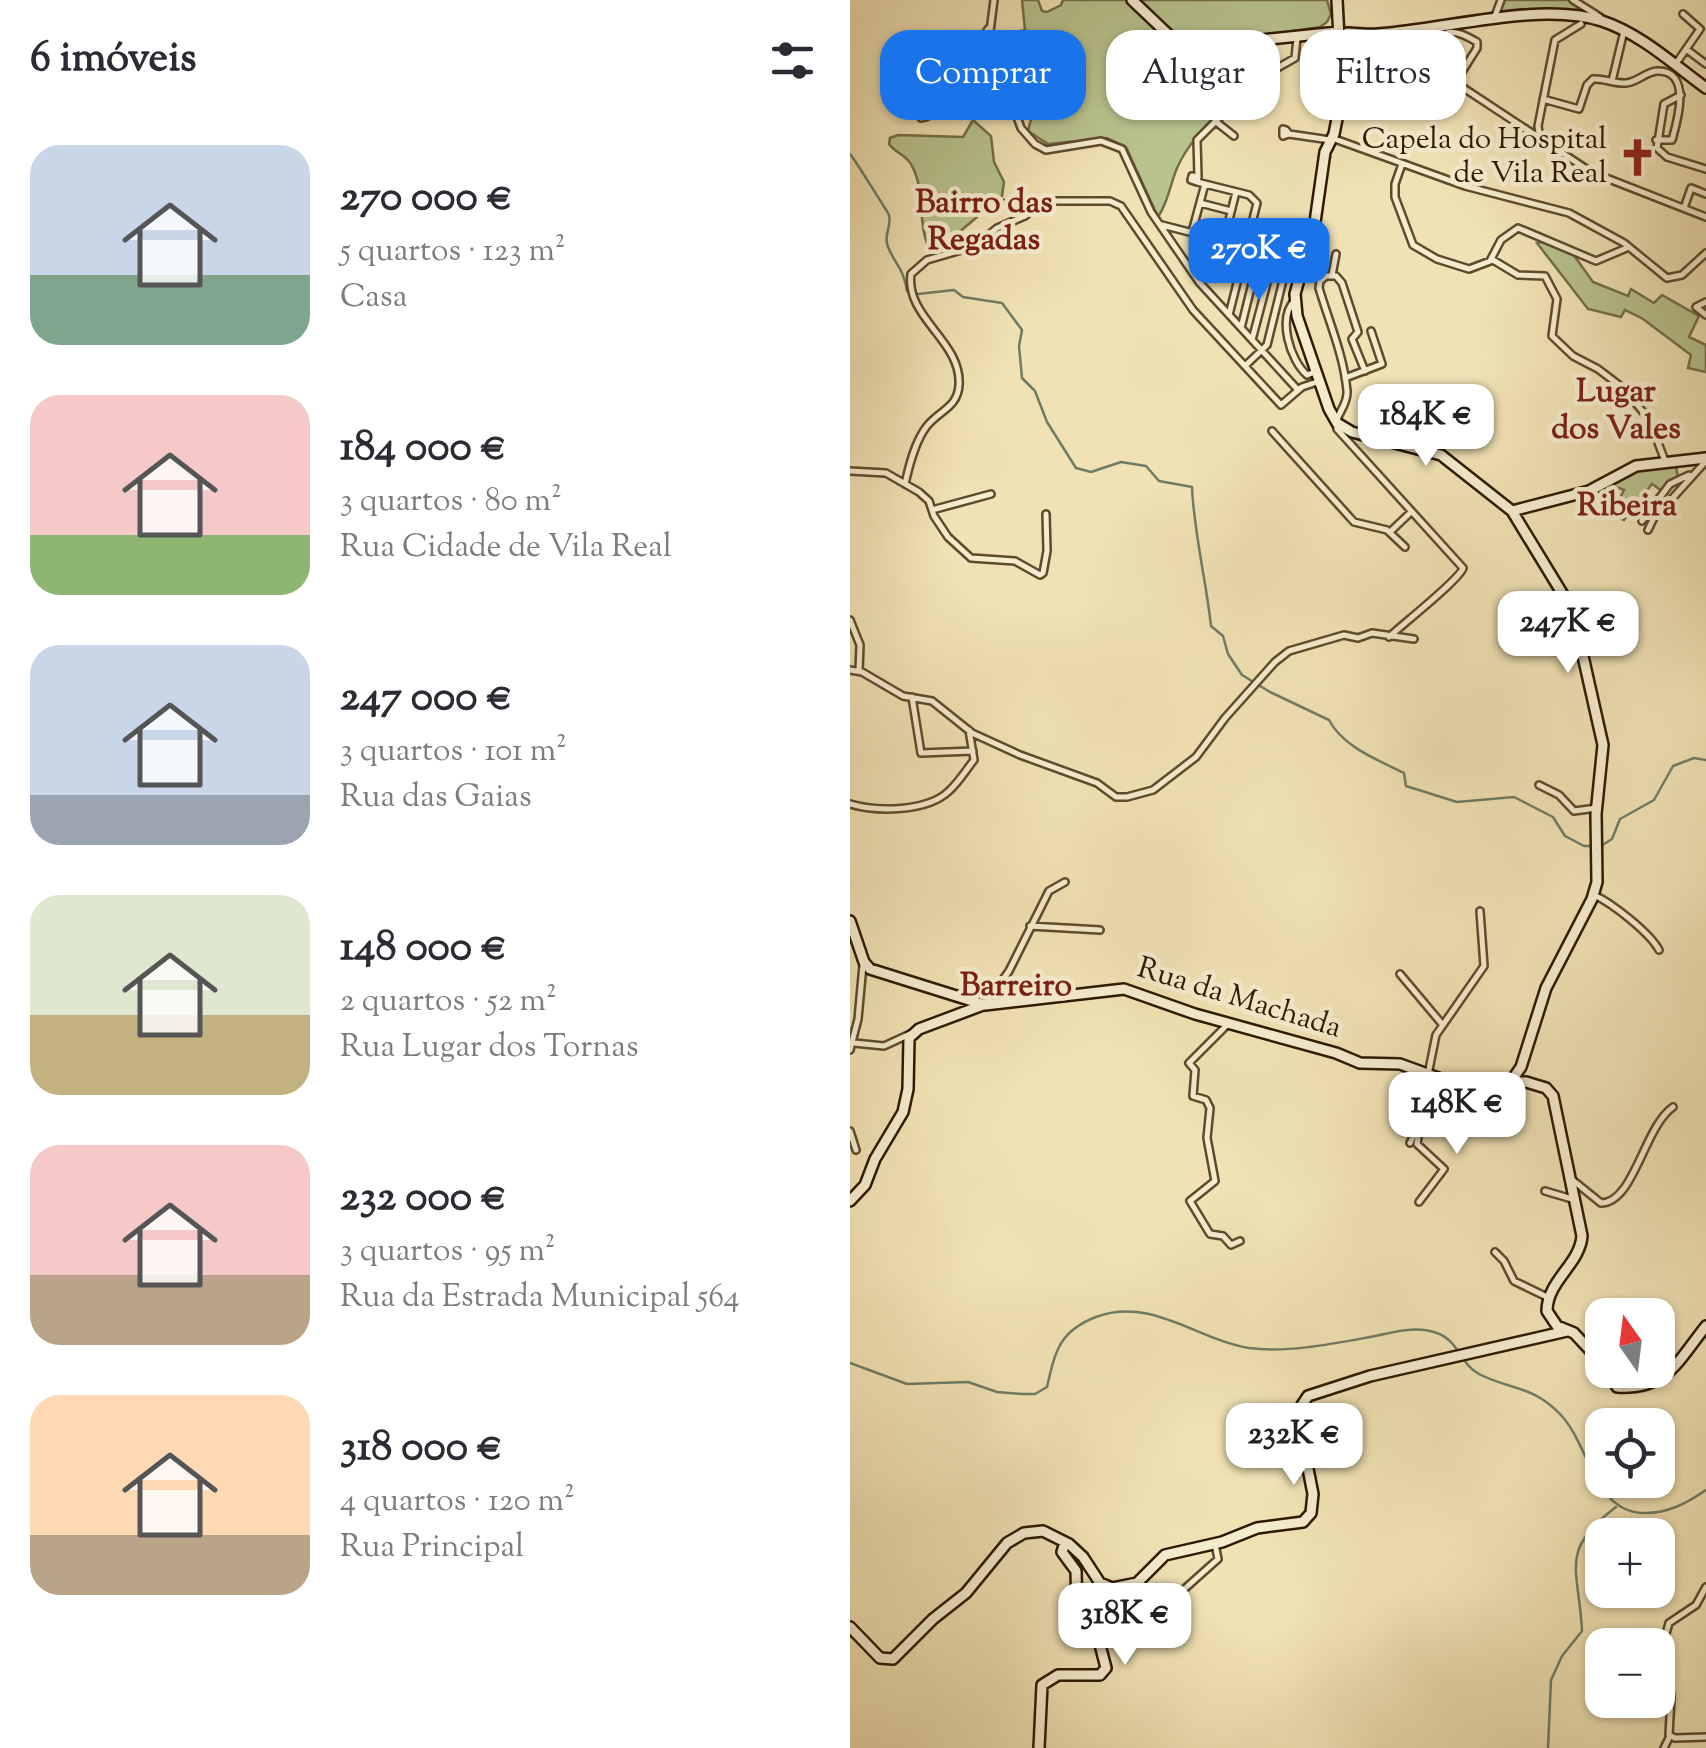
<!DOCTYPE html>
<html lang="pt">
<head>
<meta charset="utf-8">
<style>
  body { margin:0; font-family:"Sorts Mill Goudy",serif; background:#f2f2f3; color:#2b2b33; height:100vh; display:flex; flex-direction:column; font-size:38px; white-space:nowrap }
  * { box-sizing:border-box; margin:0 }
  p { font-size:32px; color:#7c7c81 }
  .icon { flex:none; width:55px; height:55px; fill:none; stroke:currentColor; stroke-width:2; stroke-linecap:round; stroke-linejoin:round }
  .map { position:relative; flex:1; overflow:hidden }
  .drawer { display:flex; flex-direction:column; background:#fff; width:850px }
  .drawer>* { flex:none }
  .hud { position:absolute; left:30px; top:30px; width:675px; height:90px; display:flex; gap:20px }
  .needle { width:65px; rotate:346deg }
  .tools { position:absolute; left:735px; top:1298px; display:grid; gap:20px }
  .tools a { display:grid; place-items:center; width:90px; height:90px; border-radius:20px; background:#fff; box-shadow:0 2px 8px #0004; font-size:50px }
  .price { position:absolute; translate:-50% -85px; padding:0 22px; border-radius:20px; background:#fff; color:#222; font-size:32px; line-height:65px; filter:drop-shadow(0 2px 5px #0008) }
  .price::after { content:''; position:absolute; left:50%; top:60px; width:30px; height:22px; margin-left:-15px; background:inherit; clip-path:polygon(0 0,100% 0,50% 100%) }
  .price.selected { background:#1a73e8; color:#fff }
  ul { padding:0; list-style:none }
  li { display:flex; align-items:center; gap:30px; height:250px; padding:0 30px }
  li span { display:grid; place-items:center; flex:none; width:280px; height:200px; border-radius:30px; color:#555 }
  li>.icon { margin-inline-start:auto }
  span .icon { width:120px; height:120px; fill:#fffc; stroke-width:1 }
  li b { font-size:42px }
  h2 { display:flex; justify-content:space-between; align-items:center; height:120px; padding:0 30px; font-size:42px }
  .pill { padding:0 35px; border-radius:30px; background:#fff; box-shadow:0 2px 8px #0004; font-size:35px; line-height:90px }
  .pill.selected { background:#1a73e8; color:#fff }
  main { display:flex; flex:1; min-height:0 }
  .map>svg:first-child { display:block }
  .green { fill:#b8c38e; stroke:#736e47; stroke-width:2.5 }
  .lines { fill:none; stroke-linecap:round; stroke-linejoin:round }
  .stream { stroke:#6f7c65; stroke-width:2.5 }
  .street-casing { stroke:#5e4b2d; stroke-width:10 }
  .secondary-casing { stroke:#2e1900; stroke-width:14 }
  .street { stroke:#f5ecce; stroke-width:5 }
  .secondary { stroke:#f5ecce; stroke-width:9 }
  .labels { text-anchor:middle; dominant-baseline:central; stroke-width:9; stroke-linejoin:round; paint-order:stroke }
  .poi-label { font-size:30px; fill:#2e1900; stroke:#f5ecce; text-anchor:end }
  .street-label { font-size:30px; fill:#2e1900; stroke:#f5ecce }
  .neighbourhood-label { font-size:32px; font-weight:bold; fill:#7a1f14; stroke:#f5ecce }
</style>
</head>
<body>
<main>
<section class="drawer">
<h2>6 imóveis<svg class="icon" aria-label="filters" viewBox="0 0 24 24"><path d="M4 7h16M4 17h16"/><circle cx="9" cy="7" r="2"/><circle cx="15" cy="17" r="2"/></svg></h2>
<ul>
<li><span style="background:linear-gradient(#c9d6e8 65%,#7fa58c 0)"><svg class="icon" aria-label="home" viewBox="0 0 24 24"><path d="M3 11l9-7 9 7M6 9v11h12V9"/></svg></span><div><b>270 000 €</b><p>5 quartos · 123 m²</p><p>Casa</p></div></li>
<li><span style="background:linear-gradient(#f6c9c9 70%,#8fb573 0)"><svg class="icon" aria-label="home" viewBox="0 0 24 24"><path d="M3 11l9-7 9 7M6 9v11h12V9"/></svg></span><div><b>184 000 €</b><p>3 quartos · 80 m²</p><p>Rua Cidade de Vila Real</p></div></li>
<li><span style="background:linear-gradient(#c9d6e8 75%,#9aa5b1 0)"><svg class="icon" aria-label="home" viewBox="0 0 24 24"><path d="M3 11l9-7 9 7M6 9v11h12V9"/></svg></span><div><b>247 000 €</b><p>3 quartos · 101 m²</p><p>Rua das Gaias</p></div></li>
<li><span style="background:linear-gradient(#dfe7d0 60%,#c2b280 0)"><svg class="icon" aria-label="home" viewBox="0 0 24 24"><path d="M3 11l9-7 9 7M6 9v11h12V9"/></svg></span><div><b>148 000 €</b><p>2 quartos · 52 m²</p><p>Rua Lugar dos Tornas</p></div></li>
<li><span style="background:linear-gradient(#f6c9c9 65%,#b9a48a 0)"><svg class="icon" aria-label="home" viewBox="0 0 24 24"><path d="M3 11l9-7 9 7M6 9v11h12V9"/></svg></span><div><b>232 000 €</b><p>3 quartos · 95 m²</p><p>Rua da Estrada Municipal 564</p></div></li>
<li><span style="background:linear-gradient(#ffd9b3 70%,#b9a48a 0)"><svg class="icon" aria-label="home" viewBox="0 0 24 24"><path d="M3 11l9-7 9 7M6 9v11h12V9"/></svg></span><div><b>318 000 €</b><p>4 quartos · 120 m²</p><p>Rua Principal</p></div></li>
</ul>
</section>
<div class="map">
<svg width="856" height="1748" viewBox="0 0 856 1748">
  <rect width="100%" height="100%" fill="#f0e2b4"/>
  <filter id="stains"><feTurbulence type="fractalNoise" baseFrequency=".002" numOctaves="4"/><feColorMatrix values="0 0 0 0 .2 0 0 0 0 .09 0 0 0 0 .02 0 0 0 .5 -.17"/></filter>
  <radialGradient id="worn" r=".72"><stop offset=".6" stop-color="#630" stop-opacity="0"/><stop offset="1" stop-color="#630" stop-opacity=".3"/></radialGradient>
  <path class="green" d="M172,0H188L192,11L197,12L211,5L213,0H278L328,44H409L414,74C387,89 341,137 328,166C320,183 319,201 308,217L276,147L257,138L198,144L178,131L193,72L192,52L187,44L168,51L157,41L161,33L175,30Z
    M287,0H477L481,14L477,22L470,27L356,44C324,41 309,21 287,0Z
    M653,0H718L729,7L727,12L646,16Z
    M123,120L141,136L144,162L154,182L152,196L82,255C65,223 77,194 62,166C57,155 45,153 39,144L40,138L48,135L113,137Z
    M694,241L723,254L743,282L778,296L781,289L804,303L812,295L849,316L839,337L856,345V372L838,368L841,355L793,319L775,310L771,317L738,309L687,243Z
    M825,462L828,477L812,491L802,484L774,520L748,509L769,500L774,490L758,484L777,472Z"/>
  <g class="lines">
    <path class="stream" d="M0,154C3,157 37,211 39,215C42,226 33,235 38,247C46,266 53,267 57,291L68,294L104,290L113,297L152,303L172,330L169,346L172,378L185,391L197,422L226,468L241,472L271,462L296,466L309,481L342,487C344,534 356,579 361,626L373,636L378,654L392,675L420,692L479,720C493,747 528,760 554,773L556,786L607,802L664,797L703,817L715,836L734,846H743
      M751,846L762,839L770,819L804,800L823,766L844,758L856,760
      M0,1363L57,1384L118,1382L147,1392L172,1394H185L197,1387C205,1352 209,1331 246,1317C300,1296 348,1340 399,1348C437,1353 482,1344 520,1337C543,1333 563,1325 587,1333C609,1341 610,1364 629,1374C660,1390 682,1385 710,1414C740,1445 743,1511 793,1513C817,1514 837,1503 856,1490
      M698,1748L701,1680L712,1656L732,1631C729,1568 708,1551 766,1507"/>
    <defs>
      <path id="street" d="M144,0L139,39L144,65L155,84L171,128L185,144L196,150L251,141L272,149L301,212L349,282L448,390
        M723,0L750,17
        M645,16L651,0
        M517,35L556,50L741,172L856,217
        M836,49L856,64
        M574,62C592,34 594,22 627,42V48L605,83
        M825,65L850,29L833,14
        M546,81L536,78L535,84L544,86L563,47L564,30
        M762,81L774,31
        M517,82L519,73L536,78
        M831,95L814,104L807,148L817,157L856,169
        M693,99L729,109L737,85L743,79C754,78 765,84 776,83C788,82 795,72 807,71C843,70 827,122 822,140H806
        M71,118C110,109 117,60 138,29
        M365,121L384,136
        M433,129L436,130L439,134L433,136Z
        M439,134L480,140
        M482,138L615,186L719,213L774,243L817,278L832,275L856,253
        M690,139L688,126L705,40L731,24
        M552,164L545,184V197L563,245L587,259L619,269L643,260L668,275L695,276L707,299L702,336L723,356L748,369L773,388L799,419L815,461
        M342,176L348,177L347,182L341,180Z
        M348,177L347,140L408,79L445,58L447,38
        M347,182L399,195L407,203L379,315
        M350,203L381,211
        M148,204L189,201
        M834,208L841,188L856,194
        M312,225L374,241L398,236
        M342,232L355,184
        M400,232L457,246
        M374,240L386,192
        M640,261L651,240L668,228L746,261L779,247
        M408,265L448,275
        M482,275L486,254
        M445,300C427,318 440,360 457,375L465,372
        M856,302L846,307L856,315
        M391,328L414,235
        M402,340L421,268
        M395,366L417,345L435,272
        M515,371L502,339L508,332L492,283L486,276H476L470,281L469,288C479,322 494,356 497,391C498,407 484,414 487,429L613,568C610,579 553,624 539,637
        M495,378L532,364L521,331
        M422,431L504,522L537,530L555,547
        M0,471L36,473L69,492L79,501L84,516L98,537L121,558L165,561L190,575L193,573L197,551L196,514
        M55,484C59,466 65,441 77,426C89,411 108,407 109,385C112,341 55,318 61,274L77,260L125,246L147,228L175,216L193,201H260L271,206L343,310L431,405L452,387L470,381
        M82,510L141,494
        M792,521L820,484L839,475
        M798,530L810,505L820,501L856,461
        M540,532L561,512
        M0,620L10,645L9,671
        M0,670L12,672L53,696L82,701L122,733L170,755L247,783L266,797H277L303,790L346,757L375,718L425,662L439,651L494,635L508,638L522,633L564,639
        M62,697L71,753L123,751
        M689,785L709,795L724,811L747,808
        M0,804C27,812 77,812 99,791C109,782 116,770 124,760L119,730
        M744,895C762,903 800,933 809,950
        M180,926L250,930
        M550,974L592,1024
        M137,1002L159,971L199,891L215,882
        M378,1024L339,1063L345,1070L343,1096L356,1100L360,1108L357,1138L365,1181L340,1201L360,1234L373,1236L381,1245L390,1241
        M4,1043L34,1046L60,1034
        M0,1050L8,1019L13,965
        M0,1131L6,1150
        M560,1143L567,1129L586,1035L634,966L630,911
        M720,1178L751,1203C784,1203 794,1127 823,1107
        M695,1191L722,1199
        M569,1202L594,1169L567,1144L572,1112
        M645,1252L654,1261L664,1281L699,1298
        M856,1587L846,1605L819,1623L814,1641L821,1698L819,1735L825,1738L856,1737
        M329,1607L331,1592L368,1559L365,1544
        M814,1748L820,1736"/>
      <path id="secondary" d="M282,0L323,39L344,47L488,32
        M487,0L491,76L488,114L484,134L475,152L465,222L445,294L447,316L479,409L487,423L502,432L591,455L662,511L715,598L726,625L753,745L746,814L747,882L742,899L696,988L671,1067L662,1080
        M490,42L497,33C507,33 518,35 528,34C594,30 689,1 752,21C791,34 823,64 856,88
        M662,511L739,491L786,466L856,458
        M0,921L14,962L20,969L135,1005L274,989L345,1014L486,1053L510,1063L550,1064L594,1080L676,1082L696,1088L703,1096L732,1236C730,1264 697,1281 697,1311L707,1326L724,1333L752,1363
        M0,1201L15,1185L25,1159L53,1112L58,1089L59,1038L69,1029L133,1005
        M758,1370L767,1387C817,1390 828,1361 856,1326
        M0,1627L30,1658L43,1659L83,1619L116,1593L157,1543L174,1533L193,1531L219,1544L233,1557L250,1583L262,1588L287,1583L315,1555L372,1542L407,1528L453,1522L461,1513L463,1494L449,1423L452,1405L458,1396L520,1376L717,1331
        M189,1748L192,1685L208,1675H250L256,1668L246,1629L227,1610L226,1571L212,1552L215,1542"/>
    </defs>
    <use href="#street" class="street-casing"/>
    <use href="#secondary" class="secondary-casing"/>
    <use href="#street" class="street"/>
    <use href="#secondary" class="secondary"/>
  </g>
  <defs>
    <symbol id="church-bare" viewBox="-9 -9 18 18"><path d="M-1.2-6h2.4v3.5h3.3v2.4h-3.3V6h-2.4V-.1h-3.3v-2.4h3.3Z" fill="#8f2418" stroke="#f5ecce" stroke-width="2.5" paint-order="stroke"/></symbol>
  </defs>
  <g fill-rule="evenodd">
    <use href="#church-bare" x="760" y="130" width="55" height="55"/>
  </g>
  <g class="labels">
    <g class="poi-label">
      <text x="757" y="140">Capela do Hospital<tspan x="757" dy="34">de Vila Real</tspan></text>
    </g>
    <g class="street-label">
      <text transform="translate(389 999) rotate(17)">Rua da Machada</text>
    </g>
    <g class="neighbourhood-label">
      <text x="134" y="204">Bairro das<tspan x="134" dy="37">Regadas</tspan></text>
      <text x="766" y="393">Lugar<tspan x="766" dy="37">dos Vales</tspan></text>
      <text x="777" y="507">Ribeira</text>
      <text x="166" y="987">Barreiro</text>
    </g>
  </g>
  <rect width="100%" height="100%" filter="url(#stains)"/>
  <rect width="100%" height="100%" fill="url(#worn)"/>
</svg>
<div class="tools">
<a><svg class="needle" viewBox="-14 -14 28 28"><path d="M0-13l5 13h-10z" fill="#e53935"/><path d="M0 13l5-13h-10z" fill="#7c7c81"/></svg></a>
<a><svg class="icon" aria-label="locate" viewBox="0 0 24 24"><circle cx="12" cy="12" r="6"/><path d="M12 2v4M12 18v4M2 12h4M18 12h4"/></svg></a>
<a>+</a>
<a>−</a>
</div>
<b class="price selected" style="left:409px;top:303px">270K €</b>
<b class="price" style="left:576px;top:469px">184K €</b>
<b class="price" style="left:718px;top:676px">247K €</b>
<b class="price" style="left:607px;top:1157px">148K €</b>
<b class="price" style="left:444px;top:1488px">232K €</b>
<b class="price" style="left:275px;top:1668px">318K €</b>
<div class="hud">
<a class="pill selected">Comprar</a>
<a class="pill">Alugar</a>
<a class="pill">Filtros</a>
</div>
</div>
</main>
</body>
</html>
